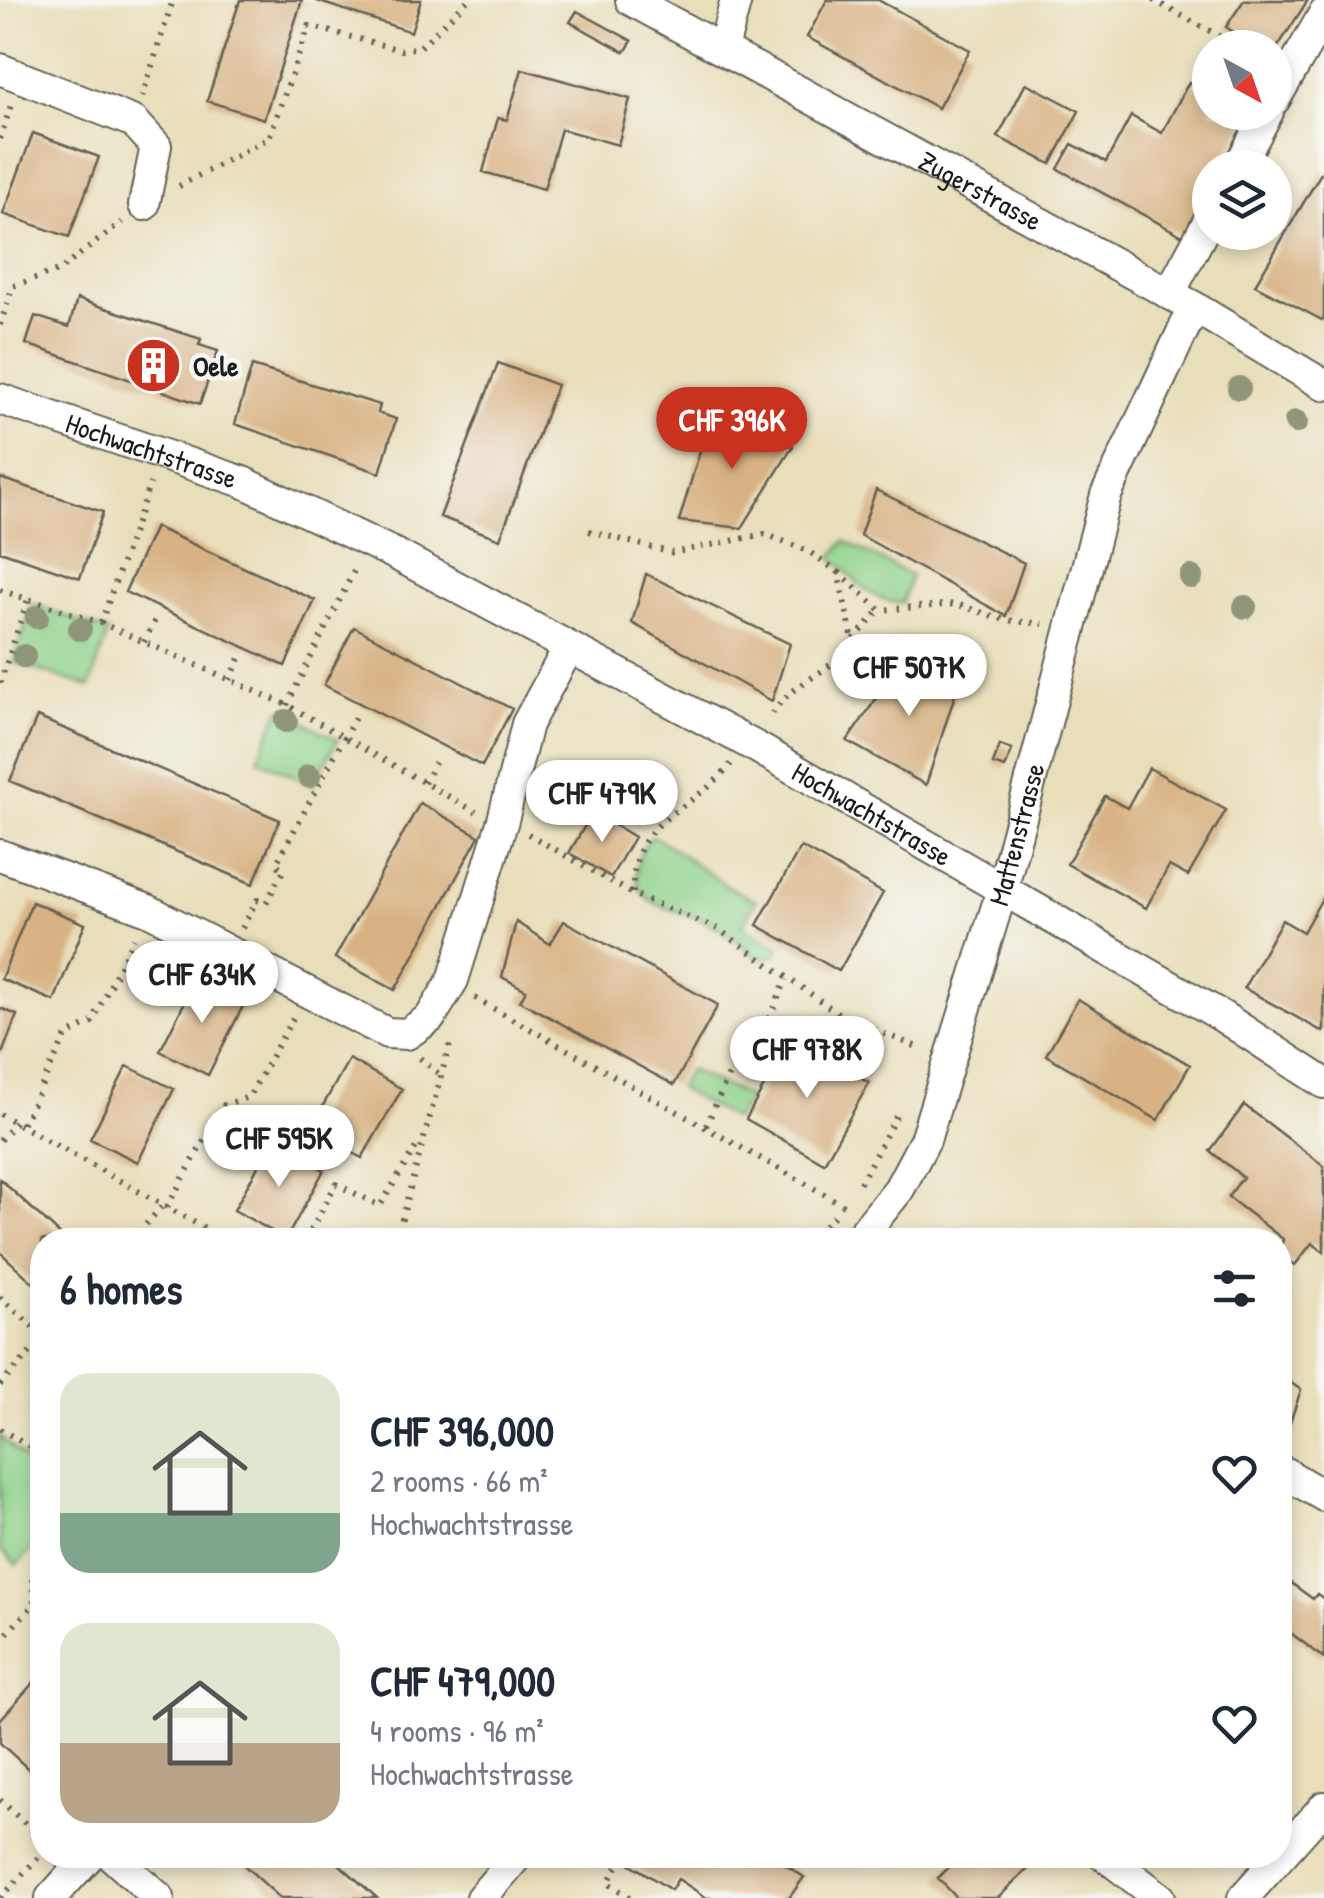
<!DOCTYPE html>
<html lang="en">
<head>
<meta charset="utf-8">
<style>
  body { margin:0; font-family:"Patrick Hand",sans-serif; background:#f6f6f7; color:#1f2937; height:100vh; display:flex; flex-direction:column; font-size:38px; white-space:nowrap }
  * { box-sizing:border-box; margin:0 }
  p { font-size:32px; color:#747a83 }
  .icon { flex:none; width:55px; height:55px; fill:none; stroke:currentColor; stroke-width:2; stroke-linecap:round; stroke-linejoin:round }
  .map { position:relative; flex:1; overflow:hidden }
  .details { position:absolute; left:30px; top:1228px; width:1262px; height:640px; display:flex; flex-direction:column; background:#fff; border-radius:40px; box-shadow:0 5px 15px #0003 }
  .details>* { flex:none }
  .needle { width:65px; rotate:140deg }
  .buttons { position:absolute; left:1192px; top:30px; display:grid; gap:20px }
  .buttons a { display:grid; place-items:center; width:100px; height:100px; border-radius:50%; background:#fff; box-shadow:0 5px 15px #0003; font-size:50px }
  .price { position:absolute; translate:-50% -85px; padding:0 22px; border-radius:35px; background:#fff; color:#222; font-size:32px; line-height:65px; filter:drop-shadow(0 2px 5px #0008) }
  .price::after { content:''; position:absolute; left:50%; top:60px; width:30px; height:22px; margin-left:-15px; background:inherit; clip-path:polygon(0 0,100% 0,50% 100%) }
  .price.on { background:#c8321e; color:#fff }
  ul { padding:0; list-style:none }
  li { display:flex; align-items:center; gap:30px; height:250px; padding:0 30px }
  li span { display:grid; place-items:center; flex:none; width:280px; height:200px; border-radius:30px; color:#555 }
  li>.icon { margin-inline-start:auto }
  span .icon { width:120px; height:120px; fill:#fffc; stroke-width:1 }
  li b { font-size:42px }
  h2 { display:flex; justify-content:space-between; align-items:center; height:120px; padding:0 30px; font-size:42px }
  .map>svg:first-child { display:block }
  .green { fill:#91d38b; stroke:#567854; stroke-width:2.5 }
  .building { fill:#d8b283 }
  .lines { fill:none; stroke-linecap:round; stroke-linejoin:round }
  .minor-casing { stroke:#646053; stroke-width:34 }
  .path { stroke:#646053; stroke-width:6; stroke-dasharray:2.5 8; stroke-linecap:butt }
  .minor { stroke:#fff; stroke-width:30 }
  .tree { fill:#8f9679 }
  .labels { text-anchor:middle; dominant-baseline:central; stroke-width:9; stroke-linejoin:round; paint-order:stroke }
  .street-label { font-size:28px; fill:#1c1c1c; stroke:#f6f6f2 }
  .poi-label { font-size:28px; font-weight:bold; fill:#1c1c1c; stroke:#f6f6f2; text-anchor:start }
</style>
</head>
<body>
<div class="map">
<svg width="1324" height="1898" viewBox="0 0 1324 1898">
  <rect width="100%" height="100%" fill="#f6f6f2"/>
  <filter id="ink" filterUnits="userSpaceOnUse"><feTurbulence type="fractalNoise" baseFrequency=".01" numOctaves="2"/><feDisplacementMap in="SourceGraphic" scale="20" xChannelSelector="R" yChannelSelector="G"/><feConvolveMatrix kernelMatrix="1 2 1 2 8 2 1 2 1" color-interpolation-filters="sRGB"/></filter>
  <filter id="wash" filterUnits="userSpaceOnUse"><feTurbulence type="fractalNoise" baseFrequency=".0048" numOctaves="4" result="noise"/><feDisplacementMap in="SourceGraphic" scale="40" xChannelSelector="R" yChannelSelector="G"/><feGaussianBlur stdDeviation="2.25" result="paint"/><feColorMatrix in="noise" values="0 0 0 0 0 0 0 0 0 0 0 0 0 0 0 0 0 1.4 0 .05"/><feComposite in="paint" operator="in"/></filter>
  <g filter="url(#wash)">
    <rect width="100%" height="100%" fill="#e9deba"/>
    <path class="green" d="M845,541L911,576L902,603C870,602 854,579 832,557Z
      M33,604L108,632L90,687L13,662Z
      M280,709L338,740L312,785L258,759Z
      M652,836C689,855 718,886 756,900L742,926L780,947L775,956L758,959C743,944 726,931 707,922C691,913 671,912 655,903C627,888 635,854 652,836Z
      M689,1070L749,1097L735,1120L678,1088Z
      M0,1436L42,1475V1538L17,1565L0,1549Z"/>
    <g id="blocks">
      <path class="building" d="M240,0H302L264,119L207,101Z
        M314,0H421L411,32Z
        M827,0H878L970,50L938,108L807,37Z
        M1244,0H1308L1277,48H1257L1226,27Z
        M577,11L632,41L625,52L570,22Z
        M522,69L630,99L618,145L561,129L544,189L483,172L498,118L507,120Z
        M1189,82L1210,93V112L1249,114L1220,168H1210V185L1183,236L1058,169L1072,144L1106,162L1131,116L1162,133Z
        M1026,83L1079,111L1051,164L998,137Z
        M33,133L99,157L69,237L3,214Z
        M1324,168V318L1322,320L1255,285Z
        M77,299L201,339L199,345L218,351L200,404L26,344L35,316L69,327Z
        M498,363L557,385L500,539L440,517Z
        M252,366L380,405L378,413L396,419L380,473L235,424Z
        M713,408L793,446L742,528L679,521Z
        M0,478L103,512L80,578L0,551Z
        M876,490L1024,563L1006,616L860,535Z
        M155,527L315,600L285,666L125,592Z
        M646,574L790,644L772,701L632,623Z
        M354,627L512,709L482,766L324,685Z
        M903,660L962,673L926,785L847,741Z
        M37,717L280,820L253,884L10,781Z
        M1000,745L1012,750L1005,768L993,764Z
        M1149,768L1226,810L1188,876L1169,866L1146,908L1067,864L1105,796L1127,808Z
        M420,803L479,836L395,990L335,958Z
        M593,812L634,837L611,877L569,853Z
        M801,847L883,893L839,971L757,925Z
        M1324,895V1030L1323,1032L1244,988L1282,920L1303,932Z
        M32,902L85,924L54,1001L1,979Z
        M564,921L718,1005L674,1085L520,1001L526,990L502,977L516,922L550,944Z
        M197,978L245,1002L208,1075L160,1051Z
        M1078,999L1190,1065L1158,1120L1046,1055Z
        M0,1008L17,1015L0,1059Z
        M790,1039L869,1083L824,1163L746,1119Z
        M349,1059L402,1089L362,1158L310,1129Z
        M127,1066L174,1089L138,1162L90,1139Z
        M1244,1105L1324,1166V1252L1312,1243L1295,1265L1280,1253L1283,1239L1228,1197L1243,1177L1210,1151Z
        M272,1141L324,1170L286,1239L234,1210Z
        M0,1179L66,1240H42V1291L0,1252Z
        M1280,1375L1301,1390L1285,1437L1280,1434Z
        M1280,1575L1313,1599L1317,1594L1324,1599V1658L1288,1631L1284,1637L1280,1634Z
        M42,1673V1773L38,1778L0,1743V1720Z
        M233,1855H329L377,1898H280Z
        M617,1855H770L804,1877L789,1898H707L678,1879L671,1890Z
        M961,1855H1016L1029,1868L998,1898H957L938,1878Z"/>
    </g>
  </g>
  <g filter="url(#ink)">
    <use href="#blocks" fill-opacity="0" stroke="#646053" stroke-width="2.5"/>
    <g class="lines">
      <defs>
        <g id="minor">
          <path id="s1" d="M631,0L1194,307L1324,385"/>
          <path d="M723,49L736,0"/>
          <path d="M0,69L134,122L156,146L144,205"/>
          <path d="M1275,99L1324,14"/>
          <path d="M1238,168L1268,112"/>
          <path d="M1169,294L1210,218"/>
          <path id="s2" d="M0,399L243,482L395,554L758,748L1220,1015L1324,1083"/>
          <path d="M0,855L148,910L387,1033L407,1034L430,1018L453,980L503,820L527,724L568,649"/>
          <path id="s3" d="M858,1240L899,1189L925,1140L1002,890L1106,495L1194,307"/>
          <path d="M1280,1470L1324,1496"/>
          <path d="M111,1855L159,1898"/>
          <path d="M1104,1855L1160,1898"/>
          <path d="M51,1898L90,1855"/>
          <path d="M481,1898L518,1855"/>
          <path d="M1243,1898L1324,1807"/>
        </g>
      </defs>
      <use href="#minor" class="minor-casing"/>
      <path class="path" d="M1153,0L1241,48
        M142,97L173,0
        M0,139L12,102
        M179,186L269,138L309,26L401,50L420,47L468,0
        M0,325L13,286L60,270L122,222
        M589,531L672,553L765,534L808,551L838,572L853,640C833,675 785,683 769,720
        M839,572L880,610L956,604L1005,620L1043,624
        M0,590L101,623L287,705L476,812
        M101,623L150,483
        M854,639L880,610
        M144,642L155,620
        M230,680L241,656
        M0,683L28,599
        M287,705L356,567
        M424,783L438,757
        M528,834L633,894L718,929L845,1018L920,1048
        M633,893C630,816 692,814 731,764
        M242,928L257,900L266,903L284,870L276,864L357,714
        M475,998L847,1207
        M420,1058L440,1075
        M0,1114L226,1240
        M23,1124L66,1036L92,1022L134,938
        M706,1126L733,1066L769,1020L786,979
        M0,1140L17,1120
        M860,1183L899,1111
        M167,1207L224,1105L249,1097L293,1018
        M132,1240L163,1205
        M306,1240L336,1184L380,1206L416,1147
        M396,1240L451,1040
        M810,1240L834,1216
        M0,1297L42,1335
        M0,1385L42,1340
        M0,1429L42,1454
        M0,1641L34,1604L32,1577L42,1565
        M0,1800L42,1839
        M600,1855L617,1866L608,1883L631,1898
        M1,1898L42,1853"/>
      <use href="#minor" class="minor"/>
    </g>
    <g class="tree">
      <circle cx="1239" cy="388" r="12"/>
      <circle cx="1296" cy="422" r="12"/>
      <circle cx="1191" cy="577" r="12"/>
      <circle cx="1245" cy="607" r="12"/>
      <circle cx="37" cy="617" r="12"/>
      <circle cx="80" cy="629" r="12"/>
      <circle cx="24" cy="656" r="12"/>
      <circle cx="286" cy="721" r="12"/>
      <circle cx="309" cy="776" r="12"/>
    </g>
  </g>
  <defs>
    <symbol id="building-disc" viewBox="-11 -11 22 22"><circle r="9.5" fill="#c8321e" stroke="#f6f6f2"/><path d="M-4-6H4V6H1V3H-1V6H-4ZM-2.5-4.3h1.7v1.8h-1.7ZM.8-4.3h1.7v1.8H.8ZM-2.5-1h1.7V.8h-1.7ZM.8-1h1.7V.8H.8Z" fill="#fff"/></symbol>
  </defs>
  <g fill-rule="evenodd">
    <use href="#building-disc" x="122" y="334" width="63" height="63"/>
  </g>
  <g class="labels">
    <g class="street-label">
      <text stroke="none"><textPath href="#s1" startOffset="398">Zugerstrasse</textPath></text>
      <text stroke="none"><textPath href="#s2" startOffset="160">Hochwachtstrasse</textPath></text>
      <text stroke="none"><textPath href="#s2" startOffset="968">Hochwachtstrasse</textPath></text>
      <text stroke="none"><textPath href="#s3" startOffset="440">Mattenstrasse</textPath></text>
    </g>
    <g class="poi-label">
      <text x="193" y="366">Oele</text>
    </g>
  </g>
</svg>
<div class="buttons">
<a><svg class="needle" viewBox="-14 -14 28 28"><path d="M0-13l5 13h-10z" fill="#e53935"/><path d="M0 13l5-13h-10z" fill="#747a83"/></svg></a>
<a><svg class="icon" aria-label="layers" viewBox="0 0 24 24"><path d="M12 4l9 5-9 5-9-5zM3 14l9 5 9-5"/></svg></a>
</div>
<b class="price on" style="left:732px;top:472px">CHF 396K</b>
<b class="price" style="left:909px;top:719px">CHF 507K</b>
<b class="price" style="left:602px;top:845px">CHF 479K</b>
<b class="price" style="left:202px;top:1026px">CHF 634K</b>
<b class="price" style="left:807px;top:1101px">CHF 978K</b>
<b class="price" style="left:279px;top:1190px">CHF 595K</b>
<section class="details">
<h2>6 homes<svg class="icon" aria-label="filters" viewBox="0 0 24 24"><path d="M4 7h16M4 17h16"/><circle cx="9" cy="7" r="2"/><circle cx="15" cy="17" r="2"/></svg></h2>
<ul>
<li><span style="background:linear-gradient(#dfe7d0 70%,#7fa58c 0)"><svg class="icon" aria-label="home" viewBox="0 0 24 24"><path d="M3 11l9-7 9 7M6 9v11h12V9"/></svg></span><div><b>CHF 396,000</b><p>2 rooms · 66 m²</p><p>Hochwachtstrasse</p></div><svg class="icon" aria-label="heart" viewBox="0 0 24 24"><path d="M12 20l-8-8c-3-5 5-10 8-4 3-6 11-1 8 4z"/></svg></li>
<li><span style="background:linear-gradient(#dfe7d0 60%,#b9a48a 0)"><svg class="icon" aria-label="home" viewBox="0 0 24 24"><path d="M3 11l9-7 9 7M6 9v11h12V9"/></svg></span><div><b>CHF 479,000</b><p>4 rooms · 96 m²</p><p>Hochwachtstrasse</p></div><svg class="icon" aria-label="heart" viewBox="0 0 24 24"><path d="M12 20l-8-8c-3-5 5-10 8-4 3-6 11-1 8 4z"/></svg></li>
</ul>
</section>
</div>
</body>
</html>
